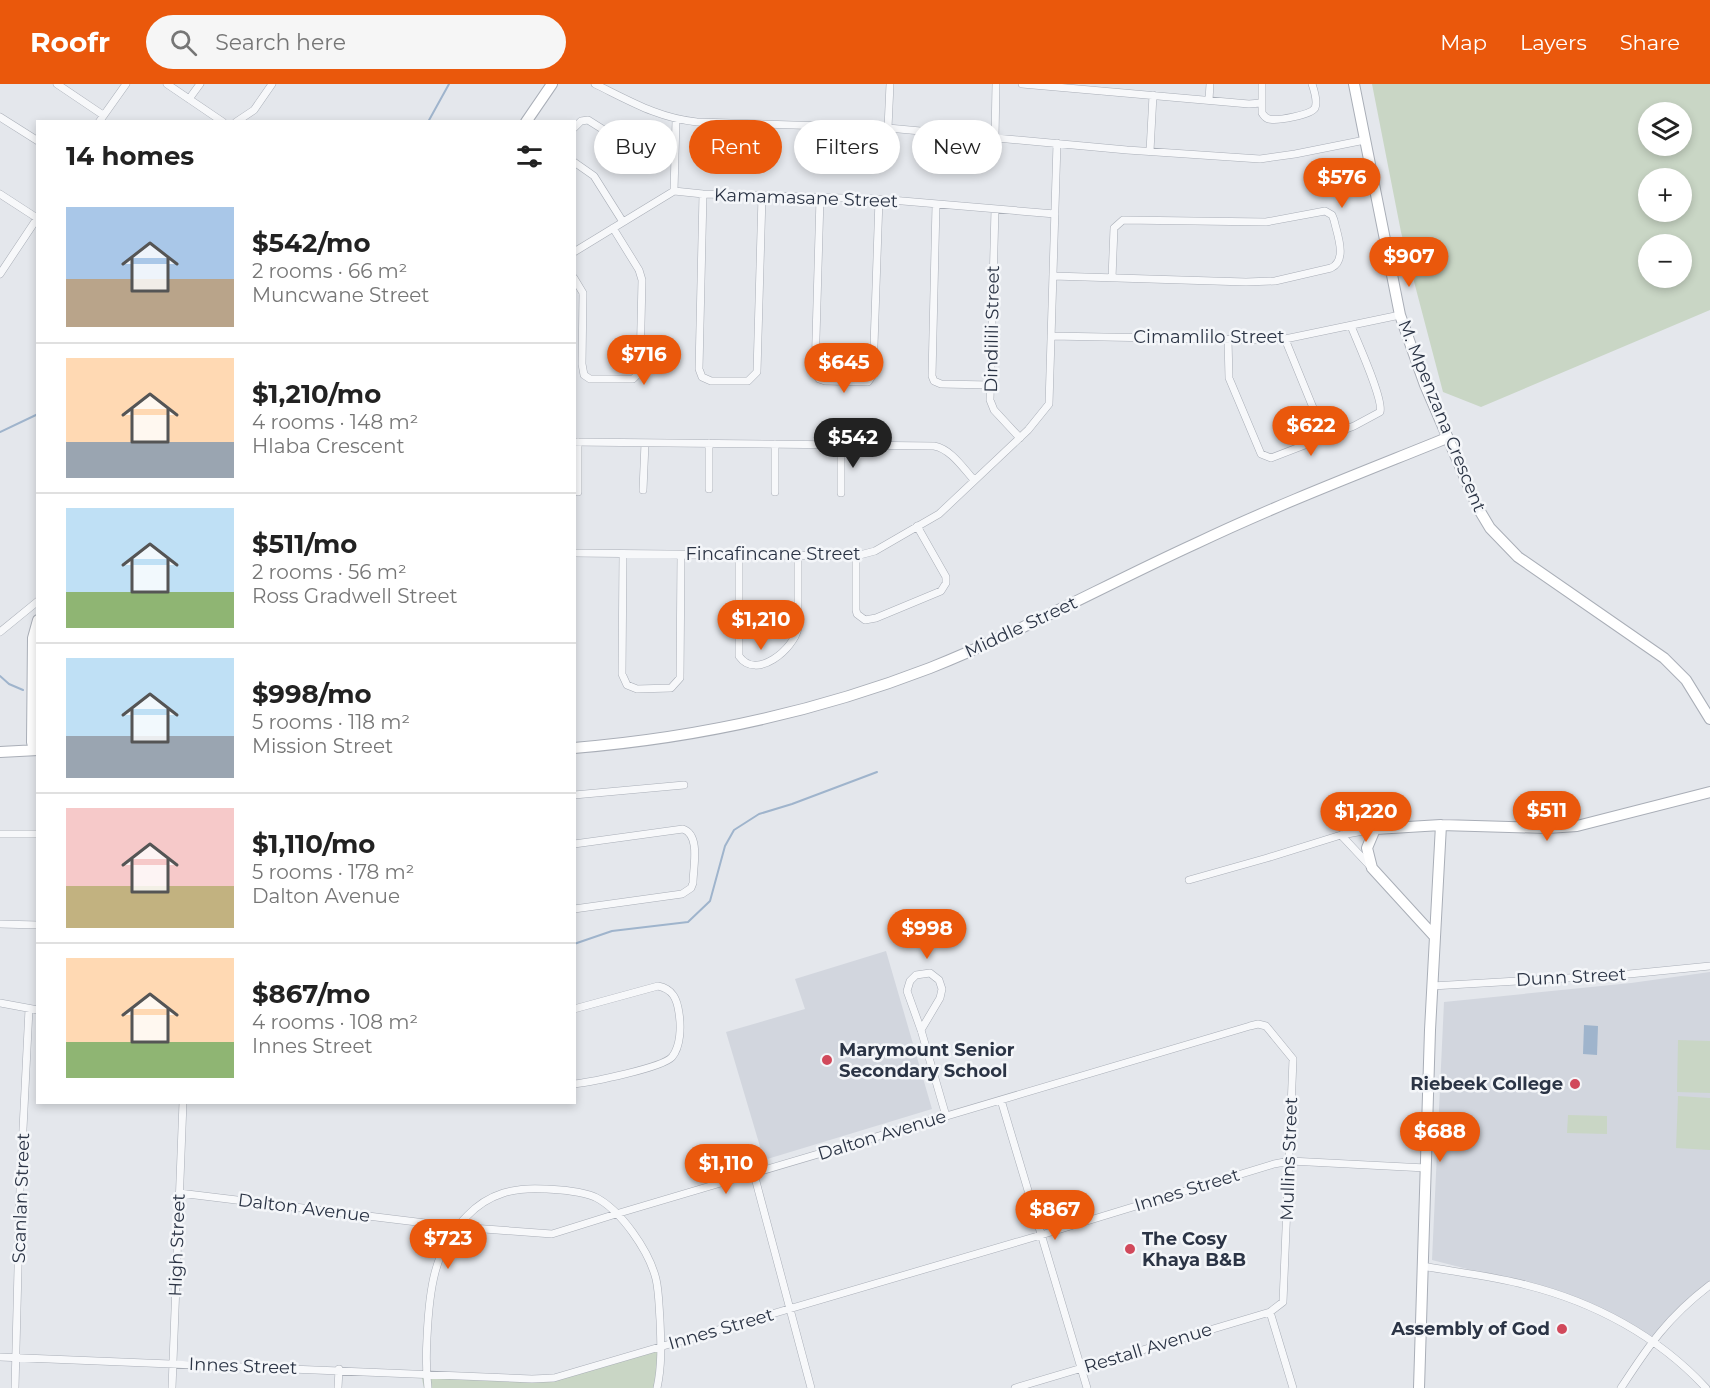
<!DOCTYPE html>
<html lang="en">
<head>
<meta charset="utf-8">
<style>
  body { margin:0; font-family:Montserrat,sans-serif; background:#f6f6f6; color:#222; height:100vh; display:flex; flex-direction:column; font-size:22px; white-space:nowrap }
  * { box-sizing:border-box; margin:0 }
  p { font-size:20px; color:#767676 }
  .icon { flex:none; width:33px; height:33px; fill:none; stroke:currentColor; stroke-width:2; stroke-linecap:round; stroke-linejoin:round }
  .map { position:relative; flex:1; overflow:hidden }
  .panel { position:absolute; left:36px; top:36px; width:540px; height:984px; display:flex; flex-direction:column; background:#fff; border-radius:0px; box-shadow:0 3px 9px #0003 }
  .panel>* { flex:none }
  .top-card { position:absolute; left:594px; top:36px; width:570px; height:54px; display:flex; gap:12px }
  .buttons { position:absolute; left:1638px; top:18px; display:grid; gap:12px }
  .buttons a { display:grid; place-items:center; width:54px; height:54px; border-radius:50%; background:#fff; box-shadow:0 3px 9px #0003; font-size:30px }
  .price { position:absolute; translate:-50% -51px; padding:0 14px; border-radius:21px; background:#ea580c; color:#fff; font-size:20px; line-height:39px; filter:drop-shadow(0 2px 3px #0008) }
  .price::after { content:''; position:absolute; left:50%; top:36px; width:18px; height:14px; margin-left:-9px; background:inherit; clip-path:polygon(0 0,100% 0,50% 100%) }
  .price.on { background:#222; color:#fff }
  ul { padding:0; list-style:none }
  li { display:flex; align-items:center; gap:18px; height:150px; padding:0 30px }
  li+li { border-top:2px solid #e0e0e0 }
  li span { display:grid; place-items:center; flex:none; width:168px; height:120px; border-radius:0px; color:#555 }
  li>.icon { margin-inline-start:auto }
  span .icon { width:72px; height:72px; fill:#fffc; stroke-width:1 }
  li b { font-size:26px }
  h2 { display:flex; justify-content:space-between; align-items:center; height:72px; padding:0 30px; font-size:26px }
  .tag { padding:0 21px; border-radius:27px; background:#fff; box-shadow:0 3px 9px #0003; font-size:21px; line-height:54px }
  .tag.on { background:#ea580c; color:#fff }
  header { display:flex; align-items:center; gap:36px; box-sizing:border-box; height:84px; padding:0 30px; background:#ea580c; color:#fff }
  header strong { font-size:28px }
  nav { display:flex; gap:33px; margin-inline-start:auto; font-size:21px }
  .search { width:420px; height:54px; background:#f6f6f6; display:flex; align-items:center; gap:15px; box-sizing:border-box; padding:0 21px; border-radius:33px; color:#767676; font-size:22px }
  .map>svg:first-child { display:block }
  .built { fill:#d2d6de }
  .green { fill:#c9d6c5; fill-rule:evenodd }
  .water { fill:#9fb4cc }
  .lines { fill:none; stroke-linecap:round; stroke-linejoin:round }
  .stream { stroke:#9fb4cc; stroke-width:2 }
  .street-casing { stroke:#a9aeb7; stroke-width:8 }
  .secondary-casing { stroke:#a9aeb7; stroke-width:12 }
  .street { stroke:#f7f8fa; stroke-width:7 }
  .secondary { stroke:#fff; stroke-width:10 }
  .poi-dot { fill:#d1495b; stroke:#f4f6f9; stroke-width:2 }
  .labels { text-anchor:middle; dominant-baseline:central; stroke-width:5; stroke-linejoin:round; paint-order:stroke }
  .street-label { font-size:18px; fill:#2b3445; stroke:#f4f6f9 }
  .poi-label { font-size:18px; font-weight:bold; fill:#2b3445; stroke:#f4f6f9; text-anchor:start }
</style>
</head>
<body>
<header>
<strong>Roofr</strong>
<div class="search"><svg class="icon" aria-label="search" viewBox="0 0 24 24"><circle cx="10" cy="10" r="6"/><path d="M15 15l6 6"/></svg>Search here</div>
<nav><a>Map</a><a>Layers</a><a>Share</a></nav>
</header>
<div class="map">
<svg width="1710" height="1304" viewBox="0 0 1710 1304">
  <rect width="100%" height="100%" fill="#e4e7ec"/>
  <path class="built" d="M886,867L932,1025L764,1076L726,948L805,925L795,895Z
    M1710,888V1200L1654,1256L1597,1224L1526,1200L1432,1176L1444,918L1631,899Z"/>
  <path class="green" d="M1372,0H1710V226L1481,323L1443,308L1401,148ZM1682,28V62H1648V28ZM1682,94V128H1648V94ZM1648,160H1682V194H1648Z
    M1678,956L1710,957V1009L1677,1008Z
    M1678,1012L1710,1014V1066L1676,1064Z
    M1568,1031L1607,1032V1050L1567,1049Z
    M660,1265L654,1304H424L421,1290L551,1297Z"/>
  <path class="water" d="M1584,941L1598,942L1597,971L1583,970Z"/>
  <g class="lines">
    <path class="stream" d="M428,38L449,0
      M0,348L38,330
      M0,592L9,600L23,606
      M574,860L612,847L688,838L710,817L725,762L734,746L759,730L792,720L877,688"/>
    <defs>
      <path id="street" d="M57,0L103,31
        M167,0L223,38
        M595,0C630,17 658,34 697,38L888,44L1127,66L1260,75L1295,70L1365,56
        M1022,0L1249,20L1261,19
        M1262,0V29C1265,33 1265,34 1269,35C1277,37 1311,31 1315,24C1318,17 1314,6 1312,0
        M189,15L200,0
        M1209,16L1210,0
        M0,33L38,57
        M99,38L126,0
        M236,38L254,26L272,0
        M574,44L581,37L588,36L642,70L674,73
        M888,44L890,0
        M995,54L996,0
        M1150,67L1153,11
        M574,78L594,92L623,138
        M674,107L676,36
        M0,110L37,134
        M703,110L699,285L702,293L711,297H748L757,288L762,112
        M820,114L815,289L819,295L825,297L868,298L873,291L879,115
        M936,121L932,292L934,297L941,300L990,301
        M995,125L990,316L994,326L1020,354
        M574,168L674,107L703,110L879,115L1055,130
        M0,190L38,133
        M1053,192L1246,198L1275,197L1331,184C1348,176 1337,150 1334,136L1332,131L1325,127L1266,138L1123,136L1114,144L1112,194
        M574,194L583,209L582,280L584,291L590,295H633L638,290L640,283L642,196L639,186L613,144
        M1051,252L1263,256L1285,255L1400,231
        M1285,255L1325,353
        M1228,256L1229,294L1261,370L1271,374L1354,342L1380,328C1384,316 1357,257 1351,242
        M574,358L934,362C951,365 963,384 974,396
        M775,360V408
        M709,405V359
        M643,406L645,359
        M578,408V358
        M841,409V361
        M574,469L856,472L875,467L939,430L1028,346L1049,320L1057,59
        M623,470L622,590L627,601L637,605L671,604L680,594L681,471
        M739,470V572C756,597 794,565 798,544V471
        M856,472V526L857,530L865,536L876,534L941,507L946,499V493L917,442
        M0,548L38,517
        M574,711L684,701
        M0,750H38
        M1341,751L1370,782
        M574,760L683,745C701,751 693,784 693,799L691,804L682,810L574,825
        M1189,796L1267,774L1341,751L1375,745
        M0,840L38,841
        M1432,902L1619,891L1710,882
        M0,919L38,926
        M574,925L658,902C673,905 677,915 679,929C681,942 681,962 672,973C662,984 591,998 574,1000
        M921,946L940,914L942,905L939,896L930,889L916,891L910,897L907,907L921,946L946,1032
        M1001,1016L1087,1304
        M754,1090L811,1304
        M179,1109L458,1143L552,1150L616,1130L1250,942L1258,940L1266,942L1293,975L1283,1218L1270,1228L1015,1304
        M1422,1182C1456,1188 1492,1192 1526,1201C1594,1218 1658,1252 1706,1304
        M1270,1228L1293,1304
        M0,1273L532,1295L554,1294L1041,1151L1274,1080L1290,1077L1426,1084
        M15,1304L20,1105L29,925
        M172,1304L183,1018
        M338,1304L339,1285
        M428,1304C426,1287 426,1271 427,1254C429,1209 433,1165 467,1132C489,1109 515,1103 545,1105C561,1106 580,1107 595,1113C621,1126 649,1167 656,1195C659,1208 659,1223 660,1236C661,1259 662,1282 657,1304
        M1621,1304C1649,1261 1668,1233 1710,1201"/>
      <path id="secondary" d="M1354,0L1400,231L1425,301L1478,424L1490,444L1518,473L1664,574L1686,596L1710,635
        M526,38L552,0
        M574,664C695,654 816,628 930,584C1021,548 1107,500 1197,459C1279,420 1363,388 1447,354
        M34,666L32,658L33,554L38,536
        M0,668L38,666
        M1435,853L1372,784L1367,764L1375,745L1441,741L1547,744L1577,742L1710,708
        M1419,1304L1430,946L1441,741"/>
    </defs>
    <use href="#street" class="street-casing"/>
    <use href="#secondary" class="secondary-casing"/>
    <use href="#street" class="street"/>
    <use href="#secondary" class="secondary"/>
  </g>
  <g class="poi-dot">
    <circle cx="827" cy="976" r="6"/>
    <circle cx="1575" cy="1000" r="6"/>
    <circle cx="1130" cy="1165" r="6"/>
    <circle cx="1562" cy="1245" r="6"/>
  </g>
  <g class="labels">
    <g class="street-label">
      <text transform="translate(806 114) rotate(2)">Kamamasane Street</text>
      <text transform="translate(992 245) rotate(-89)">Dindilili Street</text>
      <text x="1209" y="253">Cimamlilo Street</text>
      <text transform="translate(1442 332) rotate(68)">M. Mpenzana Crescent</text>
      <text x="773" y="470">Fincafincane Street</text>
      <text transform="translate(1021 543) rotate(-25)">Middle Street</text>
      <text transform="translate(1571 893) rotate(-3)">Dunn Street</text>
      <text transform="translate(882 1051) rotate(-17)">Dalton Avenue</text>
      <text transform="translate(1289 1075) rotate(-88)">Mullins Street</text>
      <text transform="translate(1187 1106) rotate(-17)">Innes Street</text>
      <text transform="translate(21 1114) rotate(-88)">Scanlan Street</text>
      <text transform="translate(304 1124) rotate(7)">Dalton Avenue</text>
      <text transform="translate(177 1161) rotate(-88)">High Street</text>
      <text transform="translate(721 1245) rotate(-16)">Innes Street</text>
      <text transform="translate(1148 1264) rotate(-17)">Restall Avenue</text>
      <text transform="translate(243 1282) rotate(2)">Innes Street</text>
    </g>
    <g class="poi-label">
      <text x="839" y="966">Marymount Senior<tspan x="839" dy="21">Secondary School</tspan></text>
      <text x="1563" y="1000" text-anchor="end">Riebeek College</text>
      <text x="1142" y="1155">The Cosy<tspan x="1142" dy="21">Khaya B&amp;B</tspan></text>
      <text x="1550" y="1245" text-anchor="end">Assembly of God</text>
    </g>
  </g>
</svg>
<div class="buttons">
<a><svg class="icon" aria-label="layers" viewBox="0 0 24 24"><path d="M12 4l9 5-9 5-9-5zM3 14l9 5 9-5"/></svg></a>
<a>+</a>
<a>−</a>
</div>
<b class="price" style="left:1342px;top:125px">$576</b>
<b class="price" style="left:1409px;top:204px">$907</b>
<b class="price" style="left:644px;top:302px">$716</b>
<b class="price" style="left:844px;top:310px">$645</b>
<b class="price" style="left:1311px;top:373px">$622</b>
<b class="price on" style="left:853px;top:385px">$542</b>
<b class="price" style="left:761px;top:567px">$1,210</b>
<b class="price" style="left:1547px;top:758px">$511</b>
<b class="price" style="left:1366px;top:759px">$1,220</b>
<b class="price" style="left:927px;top:876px">$998</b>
<b class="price" style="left:1440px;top:1079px">$688</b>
<b class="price" style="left:726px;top:1111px">$1,110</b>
<b class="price" style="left:1055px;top:1157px">$867</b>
<b class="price" style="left:448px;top:1186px">$723</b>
<div class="top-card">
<a class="tag">Buy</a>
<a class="tag on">Rent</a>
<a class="tag">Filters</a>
<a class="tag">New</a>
</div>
<section class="panel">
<h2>14 homes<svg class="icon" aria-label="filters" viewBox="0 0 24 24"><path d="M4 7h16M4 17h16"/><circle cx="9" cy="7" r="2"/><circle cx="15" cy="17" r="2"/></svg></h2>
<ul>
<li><span style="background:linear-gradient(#a9c7e8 60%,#b9a48a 0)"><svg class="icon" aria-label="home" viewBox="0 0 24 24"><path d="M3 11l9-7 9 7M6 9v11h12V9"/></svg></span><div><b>$542/mo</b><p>2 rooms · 66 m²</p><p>Muncwane Street</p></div></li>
<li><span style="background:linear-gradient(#ffd9b3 70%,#9aa5b1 0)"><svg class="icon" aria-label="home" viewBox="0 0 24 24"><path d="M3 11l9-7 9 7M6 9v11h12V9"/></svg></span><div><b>$1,210/mo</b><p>4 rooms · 148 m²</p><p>Hlaba Crescent</p></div></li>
<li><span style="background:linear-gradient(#bfe0f5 70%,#8fb573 0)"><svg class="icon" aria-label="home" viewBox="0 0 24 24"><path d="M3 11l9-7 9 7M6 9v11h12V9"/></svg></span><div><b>$511/mo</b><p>2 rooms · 56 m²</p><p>Ross Gradwell Street</p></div></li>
<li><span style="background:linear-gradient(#bfe0f5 65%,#9aa5b1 0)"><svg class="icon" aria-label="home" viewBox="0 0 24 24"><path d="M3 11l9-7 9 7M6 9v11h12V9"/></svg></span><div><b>$998/mo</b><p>5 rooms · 118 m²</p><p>Mission Street</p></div></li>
<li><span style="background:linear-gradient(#f6c9c9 65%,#c2b280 0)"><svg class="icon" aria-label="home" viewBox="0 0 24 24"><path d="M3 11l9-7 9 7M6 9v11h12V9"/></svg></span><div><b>$1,110/mo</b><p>5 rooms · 178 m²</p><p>Dalton Avenue</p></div></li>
<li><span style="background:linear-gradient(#ffd9b3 70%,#8fb573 0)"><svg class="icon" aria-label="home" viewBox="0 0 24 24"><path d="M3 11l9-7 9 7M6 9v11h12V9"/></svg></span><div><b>$867/mo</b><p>4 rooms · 108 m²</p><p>Innes Street</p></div></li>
</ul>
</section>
</div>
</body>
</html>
